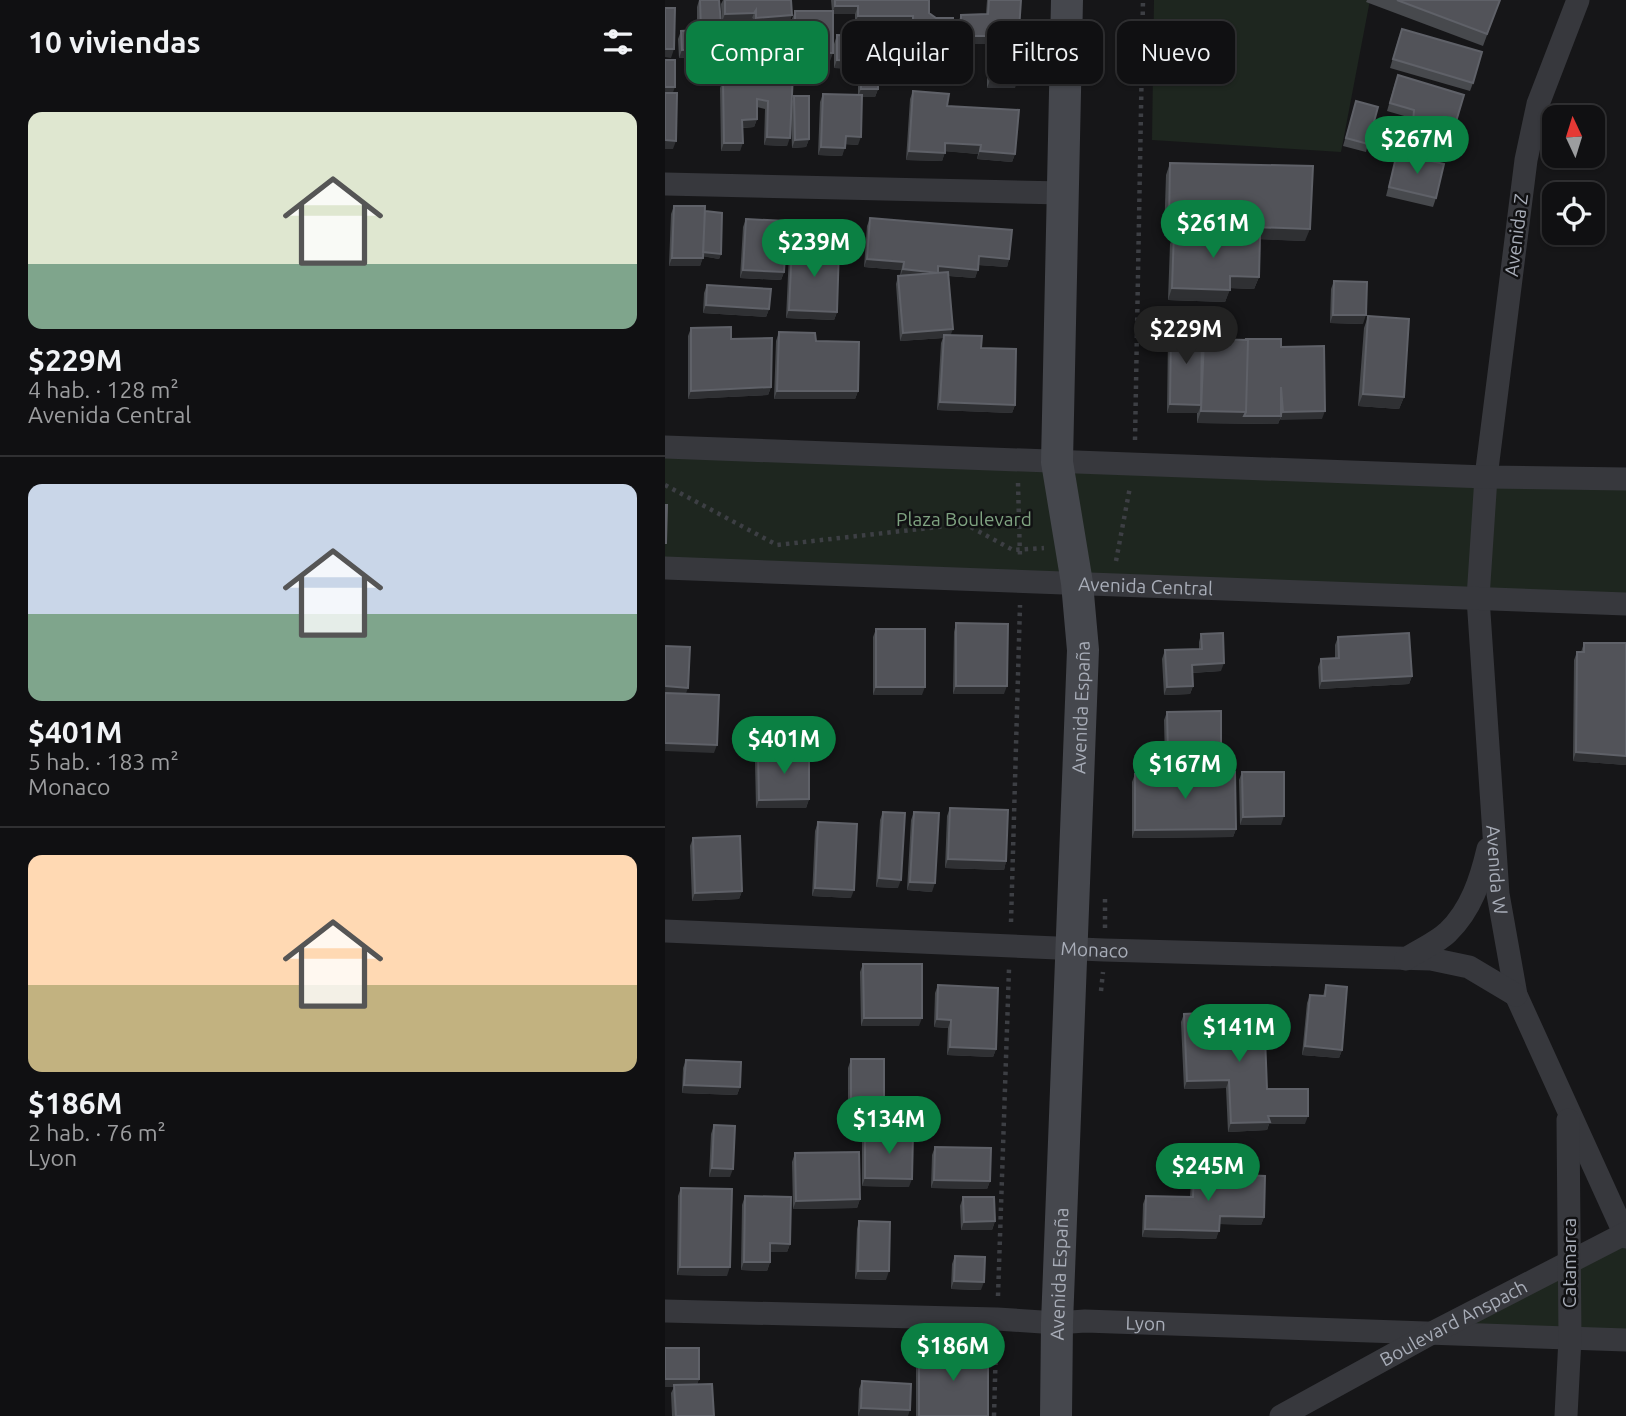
<!DOCTYPE html>
<html lang="es">
<head>
<meta charset="utf-8">
<style>
  body { margin:0; font-family:Ubuntu,sans-serif; background:#19191b; color:#f1f3f6; height:100vh; display:flex; flex-direction:column; font-size:26px; white-space:nowrap }
  * { box-sizing:border-box; margin:0 }
  p { font-size:23px; color:#9c9d9f }
  .icon { flex:none; width:38px; height:38px; fill:none; stroke:currentColor; stroke-width:2; stroke-linecap:round; stroke-linejoin:round }
  .map { position:relative; flex:1; overflow:hidden }
  .details { display:flex; flex-direction:column; background:#101012; width:665px }
  .details>* { flex:none }
  .top-card { position:absolute; left:21px; top:21px; width:665px; height:63px; display:flex; gap:14px }
  .needle { width:46px; rotate:356deg }
  .fabs { position:absolute; left:877px; top:105px; display:grid; gap:14px }
  .fabs a { display:grid; place-items:center; width:63px; height:63px; border-radius:14px; background:#101012; box-shadow:0 2px 5px #0004,0 0 0 2px #303032; font-size:35px }
  .price { position:absolute; translate:-50% -60px; padding:0 16px; border-radius:24px; background:#0b8043; color:#fff; font-size:23px; line-height:46px; filter:drop-shadow(0 2px 4px #0008) }
  .price::after { content:''; position:absolute; left:50%; top:42px; width:21px; height:16px; margin-left:-10px; background:inherit; clip-path:polygon(0 0,100% 0,50% 100%) }
  .price.current { background:#222; color:#fff }
  ul { padding:0; list-style:none }
  li { display:grid; align-content:center; gap:14px; height:371px; padding:0 28px }
  li+li { border-top:2px solid #303032 }
  li span { display:grid; place-items:center; height:217px; border-radius:14px; color:#555 }
  li>.icon { margin-inline-start:auto }
  span .icon { width:126px; height:126px; fill:#fffc; stroke-width:1 }
  li b { font-size:30px }
  h2 { display:flex; justify-content:space-between; align-items:center; height:84px; padding:0 28px; font-size:30px }
  .chip { padding:0 24px; border-radius:14px; background:#101012; box-shadow:0 2px 5px #0004,0 0 0 2px #303032; font-size:24px; line-height:63px }
  .chip.current { background:#0b8043; color:#fff }
  main { display:flex; flex:1; min-height:0 }
  .map>svg:first-child { display:block }
  .green { fill:#1e261f }
  .lines { fill:none; stroke-linecap:round; stroke-linejoin:round }
  .path { stroke:#3d3f44; stroke-width:4.5; stroke-dasharray:3.5 5; stroke-linecap:butt }
  .street { stroke:#37383d; stroke-width:23 }
  .secondary { stroke:#45474d; stroke-width:32 }
  .wall { fill:#47494d }
  .shaded-wall { fill:#2f3033 }
  .building { fill:#525359; stroke:#5f6168; stroke-width:2 }
  .labels { text-anchor:middle; dominant-baseline:central; stroke-width:5; stroke-linejoin:round; paint-order:stroke }
  .street-label { font-size:19px; fill:#a8adb8; stroke:#111113 }
  .park-label { font-size:19px; fill:#7fa381; stroke:#111113 }
</style>
</head>
<body>
<main>
<section class="details">
<h2>10 viviendas<svg class="icon" aria-label="filters" viewBox="0 0 24 24"><path d="M4 7h16M4 17h16"/><circle cx="9" cy="7" r="2"/><circle cx="15" cy="17" r="2"/></svg></h2>
<ul>
<li><span style="background:linear-gradient(#dfe7d0 70%,#7fa58c 0)"><svg class="icon" aria-label="home" viewBox="0 0 24 24"><path d="M3 11l9-7 9 7M6 9v11h12V9"/></svg></span><div><b>$229M</b><p>4 hab. · 128 m²</p><p>Avenida Central</p></div></li>
<li><span style="background:linear-gradient(#c9d6e8 60%,#7fa58c 0)"><svg class="icon" aria-label="home" viewBox="0 0 24 24"><path d="M3 11l9-7 9 7M6 9v11h12V9"/></svg></span><div><b>$401M</b><p>5 hab. · 183 m²</p><p>Monaco</p></div></li>
<li><span style="background:linear-gradient(#ffd9b3 60%,#c2b280 0)"><svg class="icon" aria-label="home" viewBox="0 0 24 24"><path d="M3 11l9-7 9 7M6 9v11h12V9"/></svg></span><div><b>$186M</b><p>2 hab. · 76 m²</p><p>Lyon</p></div></li>
</ul>
</section>
<div class="map">
<svg width="961" height="1416" viewBox="0 0 961 1416">
  <rect width="100%" height="100%" fill="#161618"/>
  <path class="green" d="M489,0H705L676,152L487,140Z
    M0,447L961,479V604L0,568Z
    M961,1237V1340L767,1333Z"/>
  <g class="lines">
    <path class="path" d="M470,440L478,0
      M353,483L355,558
      M0,485L112,545L300,524L348,550L379,548
      M451,561L465,487
      M346,922L355,605
      M440,928V895
      M436,991L438,972
      M333,1296L344,969
      M329,1416L331,1343"/>
    <g class="street">
      <path id="s1" d="M913,0L873,104L861,160L821,477L813,598L833,894L851,995L961,1237"/>
      <path d="M0,184L398,193"/>
      <path d="M0,447L821,477L961,479"/>
      <path id="s2" d="M0,568L961,604"/>
      <path id="s3" d="M0,931L439,950L766,959L804,967L851,995"/>
      <path d="M741,959C754,950 772,943 783,932C806,910 816,879 823,849"/>
      <path id="s4" d="M0,1311L332,1319L392,1323L420,1321L961,1340"/>
      <path id="s5" d="M616,1416L767,1333L961,1233"/>
      <path d="M901,1416L905,1338L903,1120"/>
    </g>
    <path class="secondary" id="s6" d="M391,1416L392,1323L418,650L412,583L392,462L402,0"/>
  </g>
  <path class="wall" d="M34,0L57,35L85,34L88,24V18L86,21L57,22L56,4L58,0H126L125,22L127,53L124,61L54,63V56L14,58L13,39L16,31L32,30V7Z
    M166,0H264V13L288,28H293V23L296,15L321,14L322,0H356L354,30L351,38L323,37L321,44H294L292,50H282L280,55H267L266,59H245V24H190V14H168L165,61H127V19L130,11H167Z
    M702,0H835L818,46L701,2Z
    M172,35L213,36V89L210,97H197L193,145L180,144L177,156L153,155L155,102L158,94L193,95V69L169,68V44Z
    M734,37L808,83L805,91L725,68Z
    M325,45L350,88H322V53Z
    M89,71L127,101L129,96L144,139L141,147L127,148L126,118L122,146L99,145L100,109L92,107V119L89,127L78,128L75,151H56L55,88L58,80L86,79Z
    M730,83L799,95L784,143L745,131L746,118L722,111Z
    M248,91L282,106L350,154L347,162L312,159L313,154L280,151L277,161L241,160L245,99Z
    M691,101L703,144L701,152L678,146Z
    M732,153L771,198L768,207L721,196Z
    M505,163L640,241L595,239L594,277L589,289L565,288L560,302L503,300L505,244L508,236H499L501,175Z
    M9,206L40,211L56,254L54,259L38,256L35,266H4L6,214Z
    M205,218L344,259L342,267L314,265L310,278L284,276L285,335L316,348L350,405L347,413L272,410L276,343L278,338L235,341L231,284L233,276H235L236,270L199,267L202,226Z
    M81,219L119,272L116,280L75,278L78,227Z
    M127,246L172,312L169,320L121,318L124,254Z
    M669,281L698,324L665,323L666,289Z
    M42,285L104,309L101,317L38,313L39,293Z
    M703,316L739,397L734,409L693,406L699,328Z
    M26,328L66,339L106,387L103,395L23,399V336Z
    M506,328L537,345L539,339L616,347L657,419H615L613,424L532,423V413H502L503,336Z
    M114,332L151,341L193,391L190,399H109L111,341Z
    M291,623L339,694H288L289,632Z
    M211,629L257,695H208V637Z
    M536,634L556,671L527,673L528,686L525,694L499,695L497,659L500,650L534,649V642Z
    M673,637L747,676L744,684L654,689L653,667L656,659L670,658V645Z
    M919,643H961V765L908,761L909,660L912,652H916Z
    M502,712L554,761H500L499,720Z
    M93,753L144,799L141,808H91L90,761Z
    M577,772L616,825H575L574,780Z
    M470,774L571,829L568,837L467,838V782Z
    M285,808L341,861L339,870L280,868L282,816Z
    M218,812L233,888L211,887L215,820Z
    M249,812L267,892L242,890L246,820Z
    M153,822L186,898L147,896L150,831Z
    M28,838L77,891L74,899L27,901L25,846Z
    M198,964L254,1026H196L195,972Z
    M273,985L331,1049L328,1057L282,1055L283,1028L269,1027L270,993Z
    M661,985L677,1050L674,1058L637,1055L642,1003L645,995L658,996Z
    M519,1014L602,1089L640,1124H604L602,1130L563,1132L561,1088L519,1089L516,1022Z
    M186,1059L216,1132H183V1068Z
    M21,1060L75,1087L72,1095L17,1093L18,1068Z
    M49,1125L65,1177H44L46,1134Z
    M200,1133L244,1187L197,1186V1141Z
    M270,1147L325,1181L322,1189L266,1188L267,1155Z
    M130,1153L195,1199L192,1208L128,1209L127,1162Z
    M529,1173L599,1217L596,1225L555,1224L551,1239L477,1237L478,1204L481,1196L525,1197L526,1182Z
    M16,1188L62,1276L12,1275L13,1196Z
    M80,1196L125,1244L122,1252H105V1262L102,1271L76,1270L77,1205Z
    M298,1197L330,1221L327,1230H296L295,1206Z
    M194,1221L221,1280L190,1279L192,1229Z
    M290,1256L316,1290L286,1289L287,1264Z
    M254,1350L323,1416H251V1358Z
    M34,1379L32,1384L49,1416H7L6,1393L9,1387H0Z
    M197,1381L246,1384L193,1416L194,1389Z"/>
  <path class="shaded-wall" d="M170,6H193L190,14H167Z
    M89,13L86,21L57,22L60,14Z
    M127,15L124,24L88,26L91,18Z
    M193,16H248L245,24H190Z
    M323,28L354,30L351,38L323,37L321,44H294L292,50H282L280,55H267L266,59H245L248,50L283,41L295,36Z
    M57,48L54,56L14,58L17,50Z
    M0,49H9L6,58L0,57Z
    M130,52L168,53L165,61H127Z
    M127,53L124,61L54,63L57,54Z
    M172,60L196,61L193,69L169,68Z
    M353,79L350,88H322L325,80Z
    M0,87H10L7,95H0Z
    M196,89H213L210,97H193Z
    M92,119L89,127L74,128L77,120Z
    M181,136L196,137L193,145L178,144Z
    M102,137L125,138L122,146L99,145Z
    M144,139L141,147L127,148L130,140Z
    M0,140L11,141L8,149H0Z
    M59,143H78L75,151H56Z
    M280,143L316,145L313,154L277,151Z
    M156,147L180,148L177,156L153,155Z
    M244,151L280,153L277,161L241,160Z
    M315,151L350,154L347,162L312,159Z
    M504,224L645,229L640,241L509,236V232L508,236H499Z
    M37,252L56,254L54,259L36,256Z
    M314,256L344,259L342,267L312,265Z
    M7,258H38L35,266H4Z
    M202,259L239,262L236,270L199,267Z
    M273,266L313,270L310,278L272,275L235,277L238,269Z
    M78,270L119,272L116,280L75,278Z
    M565,276L594,277L589,289L561,288Z
    M507,288L565,290L560,302L503,300Z
    M41,305L104,309L101,317L38,313Z
    M124,310L172,312L169,320L121,318Z
    M668,315H701L698,324L665,323Z
    M288,329L285,337L279,335L278,338L235,341L238,333Z
    M106,387L103,395L23,399L26,391Z
    M112,391H193L190,399H109Z
    M698,394L739,397L734,409L693,406Z
    M275,402L350,405L347,413L272,410Z
    M505,404L536,405L533,413H502Z
    M536,411L581,412L616,416L613,424L532,423Z
    M660,411L657,419L615,420L618,412Z
    M559,663L556,671L524,673L527,665Z
    M747,676L744,684L654,689L657,681Z
    M0,686L23,688L20,696L0,695Z
    M291,686H342L339,694H288Z
    M528,686L525,694L499,695L502,687Z
    M211,687H260L257,695H208Z
    M0,743L52,745L49,753L0,751Z
    M556,752L554,761H500L503,753Z
    M911,752L961,756V765L908,761Z
    M144,799L141,808H91L94,800Z
    M619,816L616,825H575L578,817Z
    M571,829L568,837L467,838L470,830Z
    M283,859L341,861L339,870L280,868Z
    M214,878L236,880L233,888L211,887Z
    M245,882L270,883L267,892L242,890Z
    M150,888L189,890L186,898L147,896Z
    M77,891L74,899L27,901L30,893Z
    M199,1018H257L254,1026H196Z
    M272,1019L286,1020L283,1028L269,1027Z
    M640,1046L677,1050L674,1058L637,1055Z
    M285,1047L331,1049L328,1057L282,1055Z
    M564,1080L561,1088L519,1089L522,1081Z
    M19,1085L75,1087L72,1095L17,1093Z
    M603,1116H643L640,1124H604L602,1130L563,1132L566,1123Z
    M186,1124H219L216,1132H183Z
    M47,1168L68,1169L65,1177H44Z
    M200,1178L247,1179L244,1187L197,1186Z
    M269,1180L325,1181L322,1189L266,1188Z
    M195,1199L192,1208L128,1209L131,1201Z
    M555,1216L599,1217L596,1225L552,1224Z
    M330,1221L327,1230H296L299,1222Z
    M480,1229L554,1231L551,1239L477,1237Z
    M105,1243L125,1244L122,1252H102Z
    M79,1262H105L102,1271L76,1270Z
    M15,1267H65L62,1276L12,1275Z
    M193,1271H224L221,1280L190,1279Z
    M289,1281L319,1282L316,1290L286,1289Z
    M0,1379H34L31,1387H0Z
    M196,1408L245,1410L243,1416H193Z"/>
  <path class="building" d="M35,0H54L57,35L89,34L88,23L126,22L127,53L57,54V48L17,50L16,31L36,30Z
    M60,0H126L127,15L91,18V10L89,13L60,14Z
    M170,0H264V13L271,18H288V28H296V15L323,14L324,0H356L354,30L323,28L324,36H295V41H283V47H269V51L248,50V16H193V6H170Z
    M732,0H835L822,34Z
    M0,8H10L9,49H0Z
    M130,11H168V53L130,52Z
    M737,29L817,52L808,83L728,59Z
    M172,35L213,36V89H196V61L172,60Z
    M353,44V79L325,80V45Z
    M0,60H10V87H0Z
    M89,71L128,73L125,138L102,137L103,101L92,99V119L77,120L78,143H59L58,80L92,79Z
    M733,75L799,95L787,135L748,123L749,110L725,103Z
    M248,91L284,94L282,106L354,110L350,154L315,151L316,145L280,143V153L244,151Z
    M0,93H12L11,141L0,140Z
    M158,94L197,95L196,137L181,136L180,148L156,147Z
    M129,96H144V139L130,140Z
    M691,101L713,107L703,144L681,138Z
    M732,153L779,164L771,198L724,187Z
    M505,163L648,166L645,229L504,224Z
    M9,206H40L38,258H7Z
    M40,211L57,213L56,254L38,252Z
    M205,218L347,230L344,259L314,256L313,270L273,266V273L238,269L239,262L202,259Z
    M81,219L122,221L119,272L78,270Z
    M509,232L595,236L594,277L565,276V290L507,288Z
    M127,246L174,247L172,312L124,310Z
    M283,272L288,329L238,333L233,276Z
    M669,281L702,282L701,315H668Z
    M42,285L106,289L104,309L41,305Z
    M703,316L744,319L739,397L698,394Z
    M66,327V339L107,338L106,387L26,391V328Z
    M506,328H537L536,405L505,404Z
    M114,332L150,333L151,341L194,342L193,391H112Z
    M279,335L317,336L316,348L351,349L350,405L275,402Z
    M539,339L583,340L581,412L536,411Z
    M580,339H616V347L659,346L660,411L618,412L616,387V416H579L581,412L583,340Z
    M0,505H2L1,543H0Z
    M291,623L343,624L342,686H291Z
    M211,629H260V687H211Z
    M558,633L559,663L527,665L528,686L502,687L500,650L537,649L536,634Z
    M744,633L747,676L657,681L656,659L674,658L673,637Z
    M919,643H961V756L911,752L912,652H919Z
    M0,646L25,647L23,688L0,686Z
    M0,693L54,695L52,745L0,743Z
    M556,711V752L503,753L502,712Z
    M144,752V799L94,800L93,753Z
    M570,772L571,829L470,830V774Z
    M577,772H619V816L578,817Z
    M285,808L343,810L341,861L283,859Z
    M218,812L240,813L236,880L214,878Z
    M249,812L274,813L270,883L245,882Z
    M153,822L192,824L189,890L150,888Z
    M75,836L77,891L30,893L28,838Z
    M198,964H257V1018H199Z
    M273,985L333,988L331,1049L285,1047L286,1020L272,1019Z
    M661,985L682,987L677,1050L640,1046L645,995L660,996Z
    M599,1010L602,1089H643V1116H603L605,1122L566,1123L564,1080L522,1081L519,1014Z
    M186,1059H219V1124H186Z
    M21,1060L76,1062L75,1087L19,1085Z
    M49,1125L70,1126L68,1169L47,1168Z
    M200,1133L248,1134L247,1179L200,1178Z
    M270,1147L326,1148L325,1181L269,1180Z
    M194,1152L195,1199L131,1201L130,1153Z
    M529,1173L600,1176L599,1217L555,1216L554,1231L480,1229L481,1196L528,1197Z
    M16,1188L67,1189L65,1267H15Z
    M80,1196L126,1197L125,1244L105,1243V1262H79Z
    M298,1197H329L330,1221L299,1222Z
    M194,1221L225,1222L224,1271H193Z
    M290,1256L320,1257L319,1282L289,1281Z
    M0,1348H34V1379H0Z
    M254,1350H323V1416H254Z
    M197,1381L246,1384L245,1410L196,1408Z
    M47,1384L49,1416H11L9,1385Z"/>
  <g class="labels">
    <g class="street-label">
      <text transform="translate(851 235) rotate(-83)">Avenida Z</text>
      <text stroke="none"><textPath href="#s2" startOffset="481">Avenida Central</textPath></text>
      <text stroke="none"><textPath href="#s6" startOffset="709">Avenida España</textPath></text>
      <text stroke="none"><textPath href="#s1" startOffset="882">Avenida W</textPath></text>
      <text stroke="none"><textPath href="#s3" startOffset="430">Monaco</textPath></text>
      <text transform="translate(904 1263) rotate(-90)">Catamarca</text>
      <text stroke="none"><textPath href="#s6" startOffset="142">Avenida España</textPath></text>
      <text stroke="none"><textPath href="#s4" startOffset="481">Lyon</textPath></text>
      <text stroke="none"><textPath href="#s5" startOffset="196">Boulevard Anspach</textPath></text>
    </g>
    <g class="park-label">
      <text x="299" y="519">Plaza Boulevard</text>
    </g>
  </g>
</svg>
<div class="fabs">
<a><svg class="needle" viewBox="-14 -14 28 28"><path d="M0-13l5 13h-10z" fill="#e53935"/><path d="M0 13l5-13h-10z" fill="#9c9d9f"/></svg></a>
<a><svg class="icon" aria-label="locate" viewBox="0 0 24 24"><circle cx="12" cy="12" r="6"/><path d="M12 2v4M12 18v4M2 12h4M18 12h4"/></svg></a>
</div>
<b class="price" style="left:752px;top:176px">$267M</b>
<b class="price" style="left:548px;top:260px">$261M</b>
<b class="price" style="left:149px;top:279px">$239M</b>
<b class="price current" style="left:521px;top:366px">$229M</b>
<b class="price" style="left:119px;top:776px">$401M</b>
<b class="price" style="left:520px;top:801px">$167M</b>
<b class="price" style="left:574px;top:1064px">$141M</b>
<b class="price" style="left:224px;top:1156px">$134M</b>
<b class="price" style="left:543px;top:1203px">$245M</b>
<b class="price" style="left:288px;top:1383px">$186M</b>
<div class="top-card">
<a class="chip current">Comprar</a>
<a class="chip">Alquilar</a>
<a class="chip">Filtros</a>
<a class="chip">Nuevo</a>
</div>
</div>
</main>
</body>
</html>
